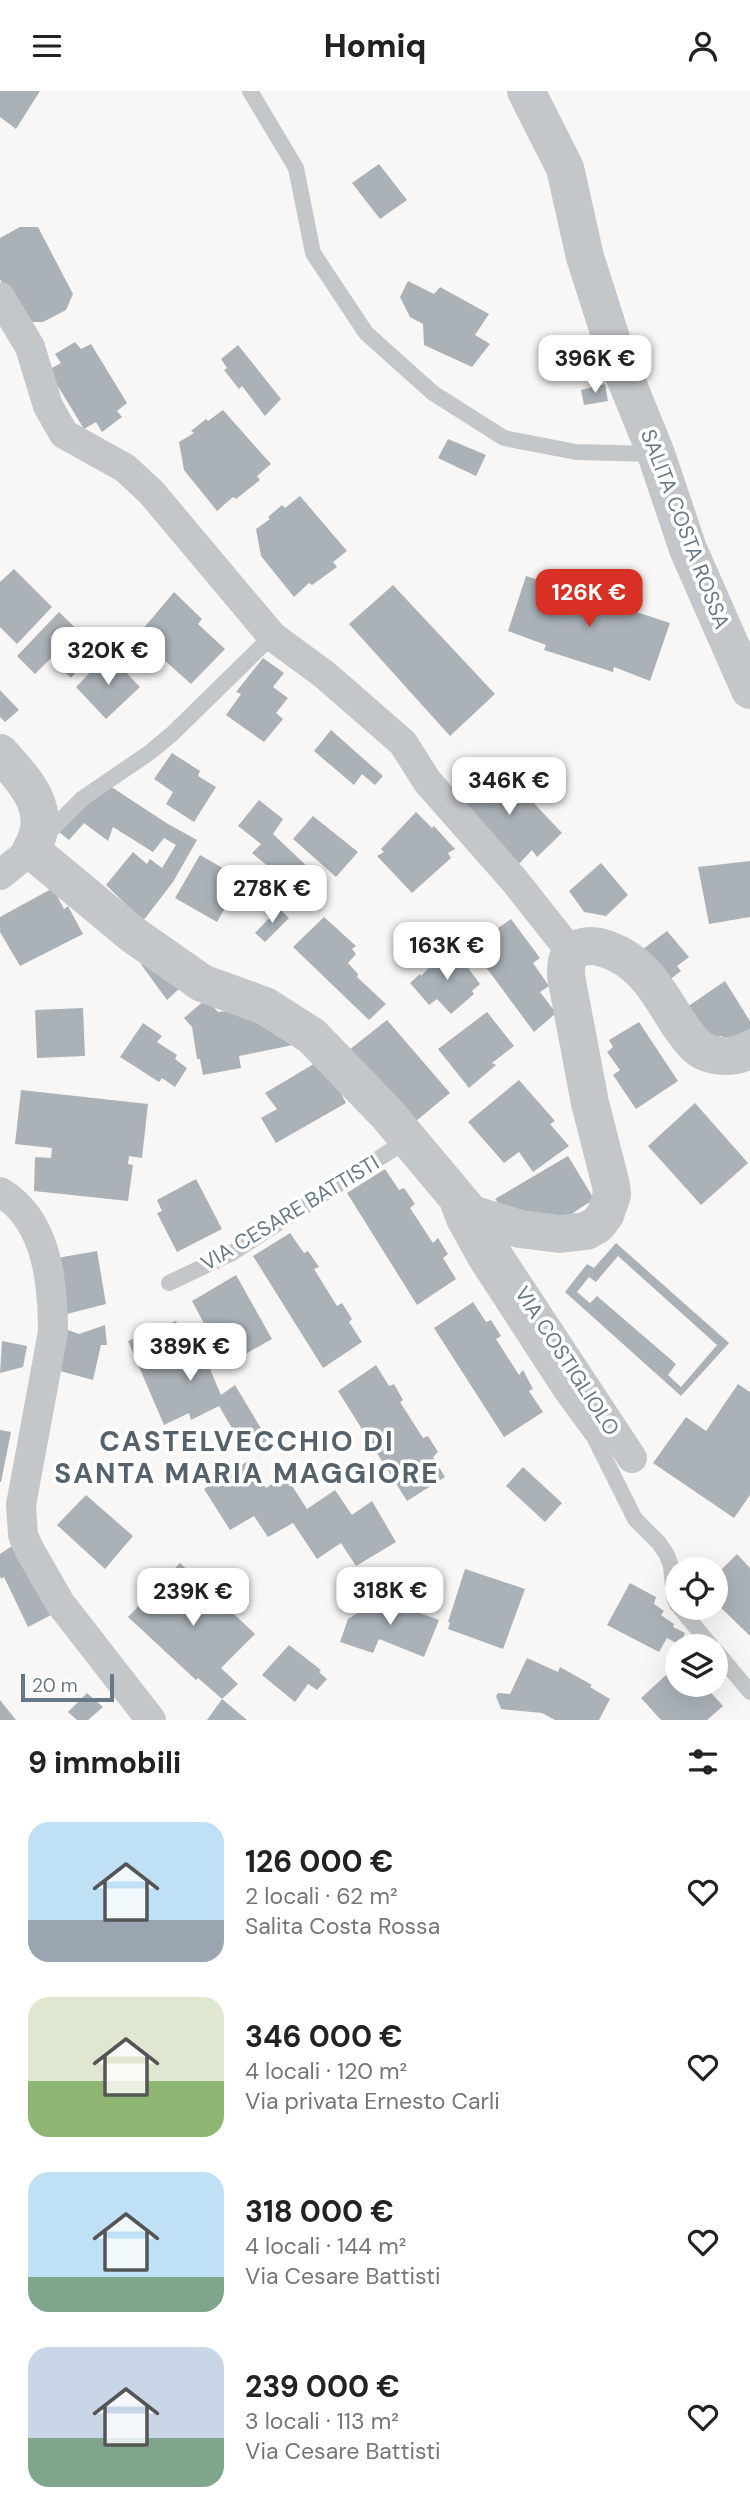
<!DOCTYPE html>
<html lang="it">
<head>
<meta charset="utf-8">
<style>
  body { margin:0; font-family:"DM Sans",sans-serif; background:#f2f2f2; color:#222; height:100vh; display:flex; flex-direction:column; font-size:26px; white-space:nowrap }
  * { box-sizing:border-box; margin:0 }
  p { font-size:23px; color:#767676 }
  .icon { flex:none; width:38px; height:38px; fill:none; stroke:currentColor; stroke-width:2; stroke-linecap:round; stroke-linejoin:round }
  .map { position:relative; height:1629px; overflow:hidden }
  .details { display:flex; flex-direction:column; background:#fff; flex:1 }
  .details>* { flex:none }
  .tools { position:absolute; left:665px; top:1466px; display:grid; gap:14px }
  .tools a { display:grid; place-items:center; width:63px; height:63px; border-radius:50%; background:#fff; box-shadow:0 7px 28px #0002; font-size:35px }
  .scale { position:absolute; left:21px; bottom:18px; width:93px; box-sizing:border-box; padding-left:7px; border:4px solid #677986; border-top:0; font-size:19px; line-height:24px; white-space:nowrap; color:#677986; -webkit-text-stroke:5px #fff; paint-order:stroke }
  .price { position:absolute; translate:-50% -60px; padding:0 16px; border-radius:14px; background:#fff; color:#222; font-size:23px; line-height:46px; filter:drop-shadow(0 2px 4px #0008) }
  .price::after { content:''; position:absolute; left:50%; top:42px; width:21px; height:16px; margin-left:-10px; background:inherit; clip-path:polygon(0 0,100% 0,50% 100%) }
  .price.on { background:#d93025; color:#fff }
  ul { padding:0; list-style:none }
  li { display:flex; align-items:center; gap:21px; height:175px; padding:0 28px }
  li span { display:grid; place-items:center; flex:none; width:196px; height:140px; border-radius:21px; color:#555 }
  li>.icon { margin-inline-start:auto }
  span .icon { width:84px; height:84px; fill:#fffc; stroke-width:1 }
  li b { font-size:30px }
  h2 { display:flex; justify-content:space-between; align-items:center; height:84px; padding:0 28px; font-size:30px }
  header { display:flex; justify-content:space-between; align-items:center; height:91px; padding:0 28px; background:#fff; font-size:32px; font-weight:800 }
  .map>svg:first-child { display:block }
  .building { fill:#aab2b8; fill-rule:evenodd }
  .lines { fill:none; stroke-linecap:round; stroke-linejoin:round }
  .service { stroke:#c3c7ca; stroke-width:16 }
  .minor { stroke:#c3c7ca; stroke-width:30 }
  .tertiary { stroke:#c3c7ca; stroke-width:38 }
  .labels { text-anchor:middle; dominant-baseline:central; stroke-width:7; stroke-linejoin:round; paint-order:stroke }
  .street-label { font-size:21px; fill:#677986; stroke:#fff }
  .district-label { font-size:28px; font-weight:bold; letter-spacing:2px; fill:#55626b; stroke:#fff }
</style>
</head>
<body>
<header><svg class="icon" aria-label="menu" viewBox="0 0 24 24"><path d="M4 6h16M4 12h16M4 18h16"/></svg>Homiq<svg class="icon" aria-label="person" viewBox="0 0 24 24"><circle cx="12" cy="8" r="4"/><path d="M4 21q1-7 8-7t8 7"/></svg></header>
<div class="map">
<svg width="750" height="1629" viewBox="0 0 750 1629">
  <rect width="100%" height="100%" fill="#f8f7f5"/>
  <path class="building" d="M0,0H40L16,38L0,26Z
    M379,73L407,109L380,128L352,92Z
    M20,136H38L73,203L66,219L43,231H24L0,188V147Z
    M408,190L434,203L440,196L489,223L475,244L490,253L472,276L424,254L423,233L410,226L400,206Z
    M75,251L81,258L91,253L127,312L117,320L122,326L102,341L96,331L84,338L48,279L61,272L55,263Z
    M238,254L281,308L265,325L242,295L239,298L224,279L227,277L221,268Z
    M605,293L608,310L584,314L581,299Z
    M223,319L271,373L257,385L260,389L236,408L233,406L217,420L184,379L179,351L194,342L191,340L206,328L208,330Z
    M448,348L486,364L476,385L438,367Z
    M300,405L347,460L333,471L337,476L312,494L309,492L294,506L261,465L256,438L270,428L268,426L282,414L285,417Z
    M14,478L52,516L17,553L0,536V491Z
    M526,485L670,532L650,590L614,576L613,581L544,559L546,554L508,540Z
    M393,494L495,603L450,645L349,533Z
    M174,501L202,528L198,533L225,558L191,593L137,545Z
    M59,521L96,557L71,587L51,567L35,583L17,565Z
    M108,563L140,596L106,628L76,596Z
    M263,567L284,582L273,596L288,607L276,622L283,628L264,651L226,624L241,603L236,601Z
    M0,599L19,619L5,631L0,626Z
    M331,639L383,685L375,694L362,683L354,694L314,660Z
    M172,662L200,680L198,685L216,696L194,731L166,713L173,701L154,688Z
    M498,674L562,742L537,766L532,759L517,775L458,712Z
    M110,695L168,733L197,749L173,791L143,830L106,794L133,761L147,773L150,768L162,777L176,754L164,747L153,761L113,736L108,750L84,732L69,749L59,741L75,723Z
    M259,709L283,728L273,743L312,780L302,792L289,778L280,785L252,762L261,753L238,735Z
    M416,721L432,737L434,735L455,758L448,762L451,767L412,802L377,765L384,761L381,758Z
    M313,725L358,761L336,786L293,748Z
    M200,764L242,788L217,831L175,807Z
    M750,770V826L709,833L698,776Z
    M601,772L628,804L606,825L584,821L569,800Z
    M53,797L64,818L68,815L83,843L20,875L0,841V826Z
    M279,817L289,827L265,851L255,842Z
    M324,826L356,855L352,858L356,863L348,872L358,883L357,886L386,913L369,929L293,856Z
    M511,828L540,867L533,872L549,895L540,901L556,922L534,941L471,856Z
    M667,840L689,866L677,875L681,880L668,890L643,858Z
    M451,854L480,893L472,900L474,903L451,923L437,908L429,914L410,892L420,883L421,885Z
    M140,872L183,894L167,909Z
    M725,890L750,930V938L726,953L722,945L712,946L687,916Z
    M206,908L218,921L237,919L298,953L239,965L241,977L203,984L200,968H197L192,936L184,927Z
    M83,917L85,965L37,967L35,919Z
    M487,921L514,955L492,972L496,974L469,997L438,958Z
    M387,929L450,1002L416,1030L349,959Z
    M639,931L678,990L636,1018L613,984L620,979L607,961L613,956L609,949Z
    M143,932L162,945L157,951L177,964L175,968L187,977L175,996L162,987L159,991L120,966Z
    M317,971L335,991L346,1012L276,1052L261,1027L277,1018L265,1002Z
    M519,989L555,1030L550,1033L569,1055L533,1081L519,1061L504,1072L468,1031Z
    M21,999L148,1013L142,1067L129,1065L128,1073L133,1074L128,1110L34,1100L35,1066L51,1067L52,1057L15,1053Z
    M695,1012L748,1072L701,1114L648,1055Z
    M568,1065L594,1108L561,1130L502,1117L495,1108Z
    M385,1078L399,1099L404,1097L415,1113L410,1117L433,1152L438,1147L448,1163L443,1167L456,1188L417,1214L347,1102Z
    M196,1088L222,1138L177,1161L157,1122L162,1120L157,1109Z
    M290,1142L304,1162L308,1160L319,1176L314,1178L337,1215L342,1212L352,1228L349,1231L362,1251L323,1277L253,1165Z
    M616,1152L729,1252L681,1305L565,1201L587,1173L594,1177ZM618,1165L717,1254L681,1296L668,1284L676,1273L597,1205L590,1212L577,1201L589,1186L596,1191Z
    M97,1160L106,1213L67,1223L57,1167Z
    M236,1184L272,1248L226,1274L192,1210Z
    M473,1211L486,1231L491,1229L501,1245L496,1248L519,1284L523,1279L533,1298L529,1300L543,1321L504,1346L434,1237Z
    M176,1230L181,1242L192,1235L221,1304L235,1294L268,1349L247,1363L219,1315L191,1329L189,1322L164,1334L128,1250Z
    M105,1234L107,1254H101L93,1289L60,1280L65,1238L79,1243Z
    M2,1250L27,1255L23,1276L0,1282Z
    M376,1274L389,1295L394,1293L403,1309L400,1311L423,1347L428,1345L438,1361L433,1366L445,1386L407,1410L338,1300Z
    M738,1293L750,1301V1404L734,1427L653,1372L686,1326L706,1340Z
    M0,1339L11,1341L1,1391H0Z
    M248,1370L266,1397L285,1384L307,1418L335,1399L352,1424L372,1410L396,1451L356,1475L341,1452L317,1468L293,1432L268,1446L254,1425L230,1439L204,1398Z
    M523,1376L562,1412L545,1431L506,1395Z
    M86,1404L133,1445L105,1478L57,1434Z
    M15,1453L51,1524L28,1536L4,1486L1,1488L0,1485V1463Z
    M737,1463L750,1477V1545L716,1512V1484Z
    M180,1472L255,1543L221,1577L238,1593L222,1608L198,1587L196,1589L128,1526Z
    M465,1478L525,1498L503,1558L448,1538L450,1531H448Z
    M630,1492L656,1506L654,1513L664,1520L661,1524L674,1533L673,1536L685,1542L680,1554L667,1547L659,1561L607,1534Z
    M389,1504L416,1513L414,1520L439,1529L424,1566L379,1548L373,1562L340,1551L348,1528L379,1509L384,1511Z
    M289,1554L321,1579L319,1581L327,1588L317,1599L308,1593L295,1611L262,1584Z
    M527,1567L558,1581L560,1576L592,1594L590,1596L610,1608L599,1629H555L542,1622L501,1618L496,1605L498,1602L510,1603Z
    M677,1574V1594H704L723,1615L707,1629H661L641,1607Z
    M87,1602L103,1616L88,1629H77L68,1621Z
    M222,1608L228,1613L247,1629H207Z
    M0,1609L16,1629H0Z"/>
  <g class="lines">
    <path class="service" d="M250,0L296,77L313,162L366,242L433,302L504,347L576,361L656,363
      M45,745L83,707L149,662L172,643L272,545
      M449,1116L455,1132L476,1170L561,1301L594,1346L635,1428L659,1452L667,1464L671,1475L674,1506L677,1514
      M169,1192L232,1162L409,1048
      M680,1517L712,1556
      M716,1560L750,1601"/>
    <path class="minor" d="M0,206L30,256L48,315L64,343L125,377L151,401L272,545L325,584L403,652L427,690L514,789L571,861
      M0,784L31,759
      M0,1101C47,1128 53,1191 53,1241L21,1414L23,1444L28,1456L60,1512L151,1629
      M471,1123L632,1367"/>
    <path class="tertiary" d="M526,0L565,77L585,166L618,269L656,363L688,458L750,599
      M0,662C25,690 55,720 31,759L132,843L202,892L265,915L312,945L388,1024L471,1123L520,1138L560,1143L586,1140L597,1134L605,1124L612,1104L611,1094L590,1012L566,885C566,872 566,863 578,858C588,853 599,855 609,859C644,872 659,902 678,932C685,941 693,955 703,960C717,967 737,967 750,958"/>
  </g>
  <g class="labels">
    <g class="street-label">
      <text transform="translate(685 438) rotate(69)">SALITA COSTA ROSSA</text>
      <text transform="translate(290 1122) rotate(-31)">VIA CESARE BATTISTI</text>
      <text transform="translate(567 1270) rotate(57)">VIA COSTIGLIOLO</text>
    </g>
    <g class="district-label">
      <text x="247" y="1350">CASTELVECCHIO DI<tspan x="247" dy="32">SANTA MARIA MAGGIORE</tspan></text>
    </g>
  </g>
</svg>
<div class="tools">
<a><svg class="icon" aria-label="locate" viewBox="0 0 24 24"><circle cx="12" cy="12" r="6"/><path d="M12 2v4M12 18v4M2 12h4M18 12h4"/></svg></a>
<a><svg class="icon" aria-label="layers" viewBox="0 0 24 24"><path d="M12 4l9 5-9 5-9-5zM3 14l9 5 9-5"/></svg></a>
</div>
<div class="scale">20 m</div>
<b class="price" style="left:595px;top:304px">396K €</b>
<b class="price on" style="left:589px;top:538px">126K €</b>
<b class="price" style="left:108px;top:596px">320K €</b>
<b class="price" style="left:509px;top:726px">346K €</b>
<b class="price" style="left:272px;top:834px">278K €</b>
<b class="price" style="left:447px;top:891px">163K €</b>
<b class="price" style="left:190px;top:1292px">389K €</b>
<b class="price" style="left:390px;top:1536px">318K €</b>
<b class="price" style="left:193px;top:1537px">239K €</b>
</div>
<section class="details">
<h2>9 immobili<svg class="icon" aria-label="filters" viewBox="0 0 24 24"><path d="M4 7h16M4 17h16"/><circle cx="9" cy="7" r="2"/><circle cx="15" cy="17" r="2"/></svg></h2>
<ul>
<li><span style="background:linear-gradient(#bfe0f5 70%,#9aa5b1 0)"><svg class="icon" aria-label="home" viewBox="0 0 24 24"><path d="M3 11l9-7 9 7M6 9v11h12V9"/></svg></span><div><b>126 000 €</b><p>2 locali · 62 m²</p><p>Salita Costa Rossa</p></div><svg class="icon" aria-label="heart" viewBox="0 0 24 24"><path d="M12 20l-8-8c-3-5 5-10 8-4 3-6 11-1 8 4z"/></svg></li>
<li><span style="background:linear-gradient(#dfe7d0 60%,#8fb573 0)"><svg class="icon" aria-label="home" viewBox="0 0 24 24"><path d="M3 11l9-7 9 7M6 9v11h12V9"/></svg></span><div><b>346 000 €</b><p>4 locali · 120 m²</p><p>Via privata Ernesto Carli</p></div><svg class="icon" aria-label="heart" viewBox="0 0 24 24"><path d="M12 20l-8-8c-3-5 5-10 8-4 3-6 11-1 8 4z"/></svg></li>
<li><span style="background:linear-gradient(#bfe0f5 75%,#7fa58c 0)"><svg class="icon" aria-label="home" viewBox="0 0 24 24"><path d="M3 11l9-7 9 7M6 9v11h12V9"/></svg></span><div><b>318 000 €</b><p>4 locali · 144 m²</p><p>Via Cesare Battisti</p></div><svg class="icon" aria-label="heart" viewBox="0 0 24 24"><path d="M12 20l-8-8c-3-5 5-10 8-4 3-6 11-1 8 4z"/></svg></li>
<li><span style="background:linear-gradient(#c9d6e8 65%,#7fa58c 0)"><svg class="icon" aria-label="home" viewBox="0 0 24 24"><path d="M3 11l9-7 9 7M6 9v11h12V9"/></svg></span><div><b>239 000 €</b><p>3 locali · 113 m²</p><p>Via Cesare Battisti</p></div><svg class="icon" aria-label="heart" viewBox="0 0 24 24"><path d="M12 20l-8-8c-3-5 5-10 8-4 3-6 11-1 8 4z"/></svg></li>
</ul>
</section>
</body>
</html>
